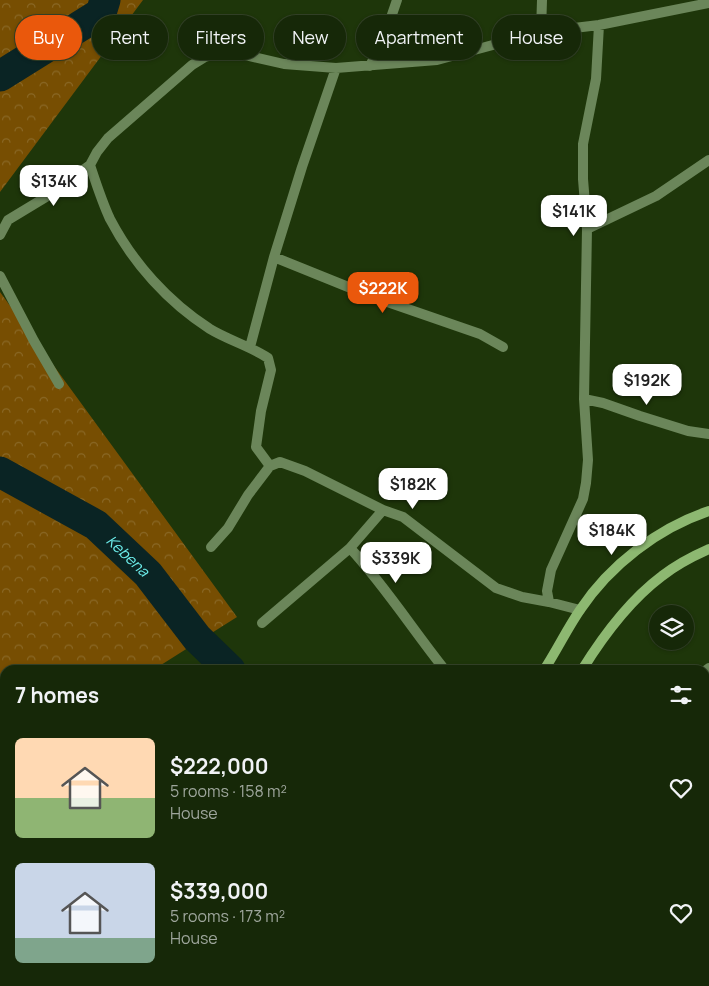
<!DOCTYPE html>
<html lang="en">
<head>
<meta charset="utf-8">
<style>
  body { margin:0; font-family:Manrope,sans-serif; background:#233416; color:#f1f3f6; height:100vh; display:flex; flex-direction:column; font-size:19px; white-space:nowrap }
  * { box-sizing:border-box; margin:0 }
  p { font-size:16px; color:#9ea69c }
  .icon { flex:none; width:28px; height:28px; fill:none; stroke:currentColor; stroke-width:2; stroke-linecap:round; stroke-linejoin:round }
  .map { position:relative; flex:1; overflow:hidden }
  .drawer { position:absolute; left:0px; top:665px; width:710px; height:321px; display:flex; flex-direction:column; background:#162808; border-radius:15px 15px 0 0; box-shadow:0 1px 4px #0004,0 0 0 1px #354429 }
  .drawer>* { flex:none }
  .hud { position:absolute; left:15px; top:15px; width:680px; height:45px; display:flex; gap:10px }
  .tools { position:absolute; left:649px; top:605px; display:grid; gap:10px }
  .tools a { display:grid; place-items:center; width:45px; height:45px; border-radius:50%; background:#162808; box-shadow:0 1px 4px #0004,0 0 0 1px #354429; font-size:25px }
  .price { position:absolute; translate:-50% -42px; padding:0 11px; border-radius:10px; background:#fff; color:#222; font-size:16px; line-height:32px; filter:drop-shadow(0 1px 2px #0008) }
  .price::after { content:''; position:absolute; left:50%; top:30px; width:15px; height:11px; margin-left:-8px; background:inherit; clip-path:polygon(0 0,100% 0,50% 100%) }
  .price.active { background:#ea580c; color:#fff }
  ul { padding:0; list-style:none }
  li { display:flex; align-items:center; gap:15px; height:125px; padding:0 15px }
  li span { display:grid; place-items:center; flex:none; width:140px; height:100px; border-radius:8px; color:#555 }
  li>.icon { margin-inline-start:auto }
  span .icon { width:60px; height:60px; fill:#fffc; stroke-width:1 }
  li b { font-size:21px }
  h2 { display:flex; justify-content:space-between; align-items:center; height:60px; padding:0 15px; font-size:21px }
  .chip { padding:0 18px; border-radius:22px; background:#162808; box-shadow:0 1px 4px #0004,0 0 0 1px #354429; font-size:18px; line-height:45px }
  .chip.active { background:#ea580c; color:#fff }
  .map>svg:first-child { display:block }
  .forest { fill:url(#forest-crowns) }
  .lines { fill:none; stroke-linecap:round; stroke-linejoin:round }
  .river { stroke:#0a2424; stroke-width:31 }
  .street { stroke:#6b865a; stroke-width:10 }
  .secondary { stroke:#8db871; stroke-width:10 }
  .labels { text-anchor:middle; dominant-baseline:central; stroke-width:5; stroke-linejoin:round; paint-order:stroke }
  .water-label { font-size:15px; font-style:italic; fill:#6deeec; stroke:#1e360a }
</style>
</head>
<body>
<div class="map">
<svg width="709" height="986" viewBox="0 0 709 986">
  <defs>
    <pattern id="forest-crowns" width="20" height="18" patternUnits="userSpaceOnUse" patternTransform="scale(1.25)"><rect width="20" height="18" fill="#774e02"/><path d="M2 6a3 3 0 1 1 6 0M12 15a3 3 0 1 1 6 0" fill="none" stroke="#8a6826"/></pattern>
  </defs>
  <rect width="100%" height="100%" fill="#1e360a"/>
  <path class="forest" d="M0,0H143L0,192Z
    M0,292L237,617L153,670H5V764L0,767Z"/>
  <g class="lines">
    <g class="river">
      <path d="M0,76L101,13L105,0"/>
      <path id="s1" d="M0,472L96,525L148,574L197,638L230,670"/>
      <path d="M567,981L573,986"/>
    </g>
    <path class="street" d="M541,32L542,0
      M370,66L385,35L397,0
      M587,229L656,196L709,160
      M0,235L8,220L46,197L90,165
      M274,257L373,297L480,334L503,347
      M0,276L34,341L59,384
      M250,347L274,257L302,167L336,68
      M584,399L603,403L640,416L688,431L709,434
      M270,466L256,447L261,411L271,370L268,358C250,346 228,340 210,329C168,302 133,263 110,219C102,202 96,183 90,165L97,152L108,138L192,65L205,57L219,53H236L284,64L336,68L437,60L541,32L599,25L709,3
      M211,547L228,528L248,495L270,466L280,462L305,471L383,510L403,517L496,588L522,597L549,602
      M350,548C385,586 413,630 445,670
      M580,610L549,602L547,591L551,570L583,499L586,483L588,460L584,399L587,229L583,179V144L596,79L599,25
      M262,623L350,548L383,510
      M705,671L709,668
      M0,891L5,894
      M85,981L86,986
      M233,986L239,981"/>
    <path class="secondary" d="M544,670C557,650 567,629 580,610C610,565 658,528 709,511
      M582,670C603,636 630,600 662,576C676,565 693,556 709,549
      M353,986L355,981
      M389,986L392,981"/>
  </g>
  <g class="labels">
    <g class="water-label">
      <text stroke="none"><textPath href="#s1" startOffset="154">Kebena</textPath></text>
    </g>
  </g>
</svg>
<div class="tools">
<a><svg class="icon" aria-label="layers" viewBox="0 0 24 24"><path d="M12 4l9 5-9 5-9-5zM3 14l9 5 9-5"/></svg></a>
</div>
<b class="price" style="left:54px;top:207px">$134K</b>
<b class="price" style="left:574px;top:237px">$141K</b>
<b class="price active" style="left:383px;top:314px">$222K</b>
<b class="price" style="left:647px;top:406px">$192K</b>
<b class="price" style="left:413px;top:510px">$182K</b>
<b class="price" style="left:612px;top:556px">$184K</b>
<b class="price" style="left:396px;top:584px">$339K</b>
<div class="hud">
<a class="chip active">Buy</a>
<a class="chip">Rent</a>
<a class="chip">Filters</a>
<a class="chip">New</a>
<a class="chip">Apartment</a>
<a class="chip">House</a>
</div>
<section class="drawer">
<h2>7 homes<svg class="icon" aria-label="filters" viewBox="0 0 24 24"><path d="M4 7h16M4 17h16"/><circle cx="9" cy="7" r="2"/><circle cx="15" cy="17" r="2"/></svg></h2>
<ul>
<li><span style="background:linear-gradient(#ffd9b3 60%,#8fb573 0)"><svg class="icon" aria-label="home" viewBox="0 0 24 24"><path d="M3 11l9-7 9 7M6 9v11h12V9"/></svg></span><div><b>$222,000</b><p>5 rooms · 158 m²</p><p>House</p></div><svg class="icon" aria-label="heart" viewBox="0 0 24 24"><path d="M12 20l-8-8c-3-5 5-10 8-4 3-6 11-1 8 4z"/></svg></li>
<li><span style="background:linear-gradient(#c9d6e8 75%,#7fa58c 0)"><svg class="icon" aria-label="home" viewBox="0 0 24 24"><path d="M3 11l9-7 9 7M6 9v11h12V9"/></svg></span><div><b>$339,000</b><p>5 rooms · 173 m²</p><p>House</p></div><svg class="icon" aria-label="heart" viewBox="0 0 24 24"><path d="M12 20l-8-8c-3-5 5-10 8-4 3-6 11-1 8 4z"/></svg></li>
</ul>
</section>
</div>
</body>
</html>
